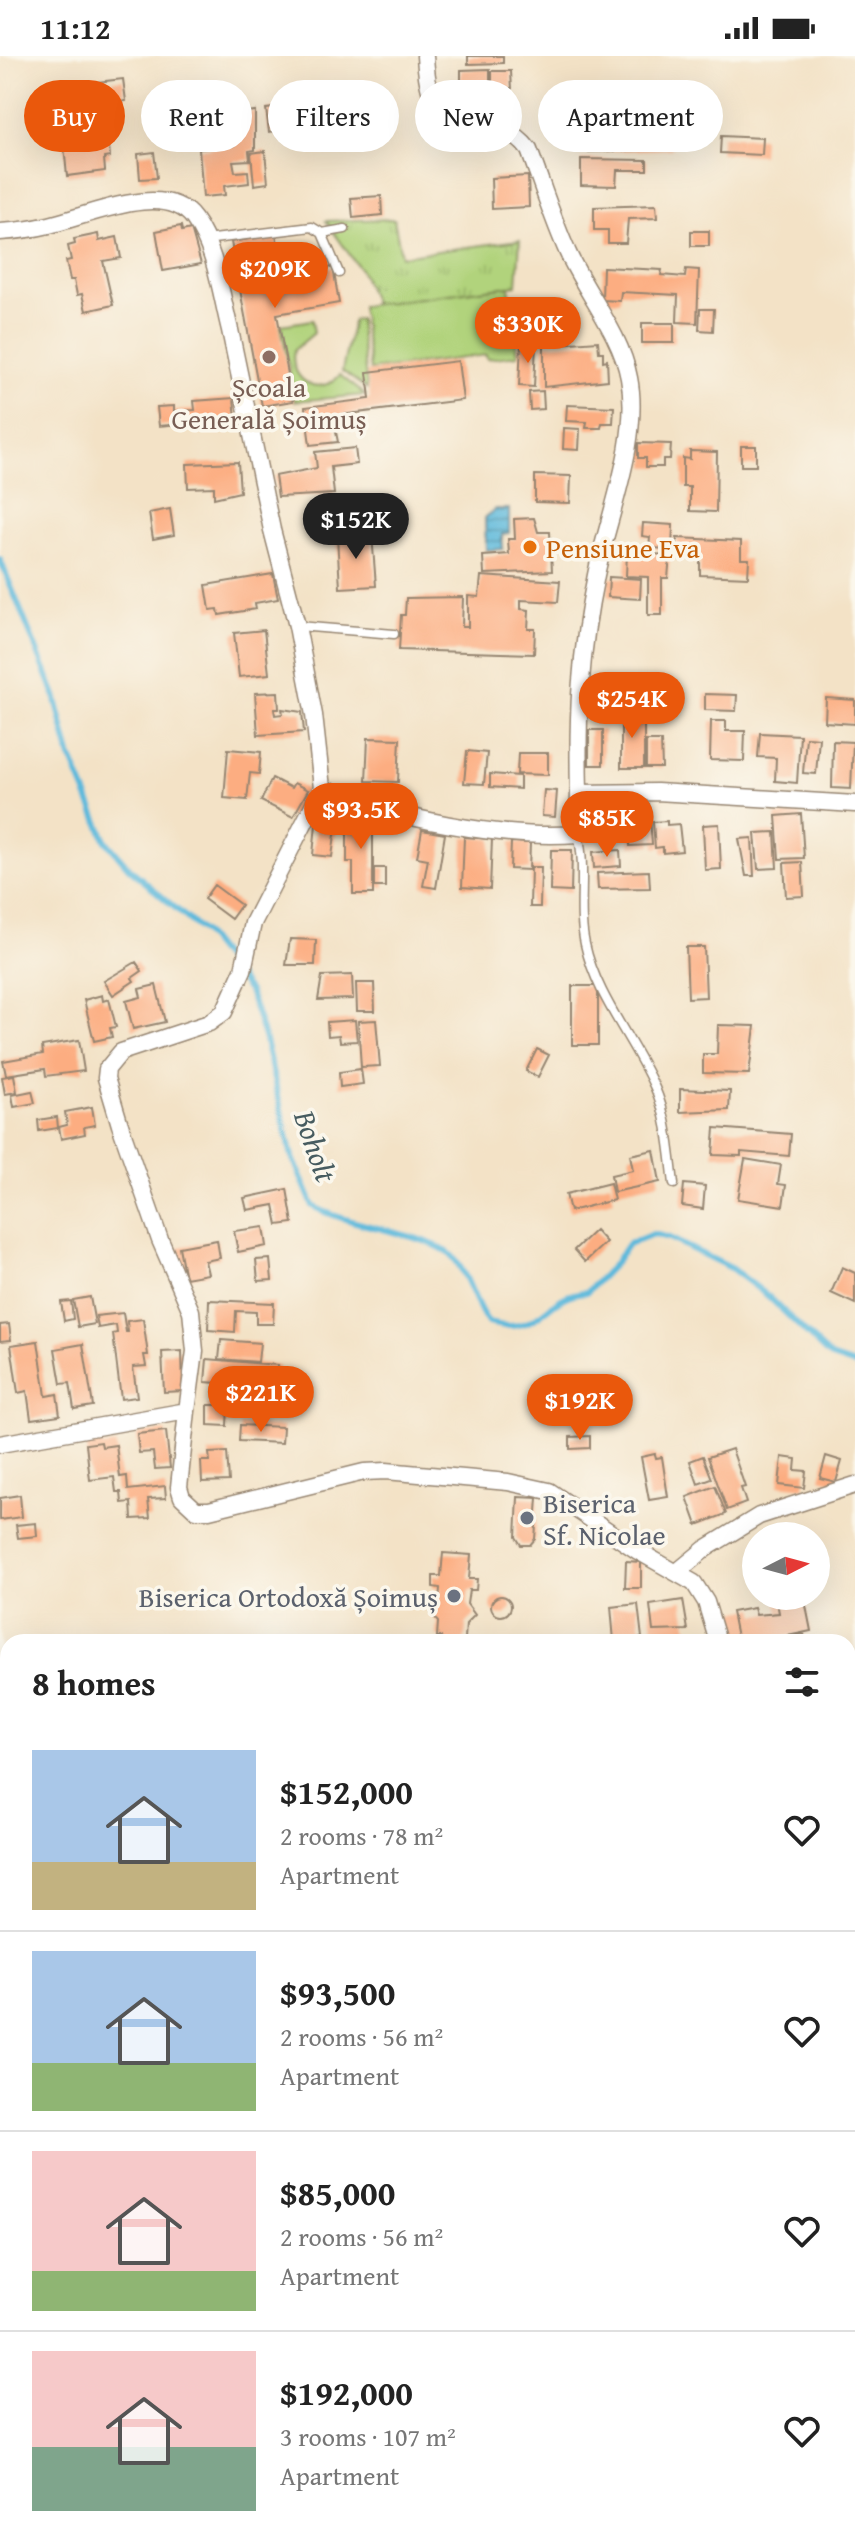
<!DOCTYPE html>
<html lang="en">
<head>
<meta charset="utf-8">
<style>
  body { margin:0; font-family:"Gentium Book Plus",serif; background:#f2f2f2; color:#222; height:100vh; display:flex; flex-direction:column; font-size:30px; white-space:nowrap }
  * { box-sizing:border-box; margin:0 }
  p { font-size:26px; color:#767676 }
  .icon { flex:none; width:44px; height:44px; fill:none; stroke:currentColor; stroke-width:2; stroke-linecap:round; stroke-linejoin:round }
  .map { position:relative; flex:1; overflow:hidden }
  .sheet { position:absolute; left:0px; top:1578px; width:856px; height:912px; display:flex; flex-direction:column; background:#fff; border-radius:24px 24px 0 0; box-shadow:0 8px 32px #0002 }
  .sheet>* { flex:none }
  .top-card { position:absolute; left:24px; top:24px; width:808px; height:72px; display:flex; gap:16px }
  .needle { width:52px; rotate:84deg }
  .fabs { position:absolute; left:742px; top:1466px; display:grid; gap:16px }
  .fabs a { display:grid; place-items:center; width:88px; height:88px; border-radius:50%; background:#fff; box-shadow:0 8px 32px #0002; font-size:40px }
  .price { position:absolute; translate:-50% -68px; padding:0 18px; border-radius:28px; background:#ea580c; color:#fff; font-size:26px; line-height:52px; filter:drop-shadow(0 2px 4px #0008) }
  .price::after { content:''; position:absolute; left:50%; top:48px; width:24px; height:18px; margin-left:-12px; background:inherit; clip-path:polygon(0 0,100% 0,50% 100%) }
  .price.selected { background:#222; color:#fff }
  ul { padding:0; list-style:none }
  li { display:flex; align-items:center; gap:24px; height:200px; padding:0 32px }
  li+li { border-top:2px solid #e0e0e0 }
  li span { display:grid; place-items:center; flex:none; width:224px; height:160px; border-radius:0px; color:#555 }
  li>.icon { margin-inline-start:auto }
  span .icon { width:96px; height:96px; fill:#fffc; stroke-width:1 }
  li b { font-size:34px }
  h2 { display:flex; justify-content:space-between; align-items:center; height:96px; padding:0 32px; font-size:34px }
  .pill { padding:0 28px; border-radius:36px; background:#fff; box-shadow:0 8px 32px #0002; font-size:28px; line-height:72px }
  .pill.selected { background:#ea580c; color:#fff }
  .status { display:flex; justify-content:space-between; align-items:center; height:56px; padding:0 40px; background:#fff; direction:ltr }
  .status svg { height:22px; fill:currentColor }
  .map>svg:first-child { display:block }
  .industrial { fill:#d2bec3 }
  .grass { fill:#b1d37b; stroke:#767e4c; stroke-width:2 }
  .cemetery { fill:url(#cemetery-stones); stroke:#767e4c; stroke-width:2 }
  .park { fill:url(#park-tufts); stroke:#767e4c; stroke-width:2 }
  .water { fill:url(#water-rules); stroke:#4c727c; stroke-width:2 }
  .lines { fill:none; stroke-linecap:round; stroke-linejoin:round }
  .stream { stroke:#5db9db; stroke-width:6 }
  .building { fill:#fcad81 }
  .lane-casing { stroke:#978672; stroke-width:11 }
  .street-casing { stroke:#978672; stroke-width:19 }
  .lane { stroke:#fff; stroke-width:8 }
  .street { stroke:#fff; stroke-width:16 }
  .education-dot { fill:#8d6e63; stroke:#fbf7ec; stroke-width:3 }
  .food-dot { fill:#e8710a; stroke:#fbf7ec; stroke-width:3 }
  .worship-dot { fill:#6b7280; stroke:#fbf7ec; stroke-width:3 }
  .labels { text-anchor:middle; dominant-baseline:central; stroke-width:7; stroke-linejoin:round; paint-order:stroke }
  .education-label { font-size:28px; fill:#785e54; stroke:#fbf7ec }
  .food-label { font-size:28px; fill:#c56008; stroke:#fbf7ec; text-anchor:start }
  .worship-label { font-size:28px; fill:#5b616d; stroke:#fbf7ec; text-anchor:start }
  .water-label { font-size:30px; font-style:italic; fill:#475c60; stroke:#fbf7ec }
</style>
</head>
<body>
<div class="status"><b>11:12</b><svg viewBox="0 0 49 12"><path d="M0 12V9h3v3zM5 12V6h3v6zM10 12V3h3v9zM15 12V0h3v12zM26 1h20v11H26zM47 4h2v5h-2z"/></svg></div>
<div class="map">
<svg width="855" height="2490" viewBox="0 0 855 2490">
  <defs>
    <pattern id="cemetery-stones" width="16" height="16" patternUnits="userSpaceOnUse" patternTransform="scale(2)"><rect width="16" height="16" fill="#b1d37b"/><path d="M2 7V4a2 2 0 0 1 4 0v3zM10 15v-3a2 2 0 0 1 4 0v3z" fill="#99b56a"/></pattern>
    <pattern id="park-tufts" width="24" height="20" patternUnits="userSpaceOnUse" patternTransform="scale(2)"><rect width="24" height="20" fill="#b1d37b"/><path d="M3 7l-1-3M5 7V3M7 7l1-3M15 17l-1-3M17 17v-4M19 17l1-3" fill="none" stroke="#99b56a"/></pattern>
    <pattern id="water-rules" width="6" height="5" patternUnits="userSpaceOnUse" patternTransform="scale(2)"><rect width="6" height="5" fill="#5db9db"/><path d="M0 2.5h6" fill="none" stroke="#4e97b1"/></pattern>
  </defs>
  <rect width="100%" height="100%" fill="#fbf7ec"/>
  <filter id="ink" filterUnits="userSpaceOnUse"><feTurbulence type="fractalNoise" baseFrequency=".0125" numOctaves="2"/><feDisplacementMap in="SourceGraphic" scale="16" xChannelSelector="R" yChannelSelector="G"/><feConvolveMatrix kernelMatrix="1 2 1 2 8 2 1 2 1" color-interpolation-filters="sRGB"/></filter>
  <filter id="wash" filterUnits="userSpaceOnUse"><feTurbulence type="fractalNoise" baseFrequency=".006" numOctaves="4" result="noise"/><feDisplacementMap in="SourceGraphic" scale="32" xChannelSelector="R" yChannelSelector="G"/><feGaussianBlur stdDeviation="1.8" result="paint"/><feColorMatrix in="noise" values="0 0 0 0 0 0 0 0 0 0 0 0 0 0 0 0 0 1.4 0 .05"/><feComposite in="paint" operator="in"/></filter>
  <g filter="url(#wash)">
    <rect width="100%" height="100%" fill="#f3e2c6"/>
    <path class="industrial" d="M0,1825L8,1844V2214L0,2216Z
      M0,2403L8,2438V2482H18L20,2490H0Z"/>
    <path class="grass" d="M509,230L518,299L487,303L486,299L370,314L361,250Z
      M359,263L367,333L342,315L353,264Z
      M312,264L314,277L294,294C288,323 318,343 340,319L365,339L295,345L281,269Z"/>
    <path class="cemetery" d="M8,2214V2438L0,2403V2216Z
      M18,2482H230L231,2490H20Z"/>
    <path class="park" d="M394,163L401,200L520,184L517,229L374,248L361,215L326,165Z"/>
    <path class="water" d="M495,453H509V477L502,478L503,493L486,494L485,462Z"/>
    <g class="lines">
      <path class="stream" d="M0,503L55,639L70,699L106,785L129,812L203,876L249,935L265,984L291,1097L313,1150C346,1170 435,1179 453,1201C468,1218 474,1247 488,1267C544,1282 543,1237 587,1236L615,1207L628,1188L653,1178L669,1182L731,1212L768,1240L831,1301L855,1309"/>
    </g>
    <g id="blocks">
      <path class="building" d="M468,0H503V7L468,8Z
        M490,13V34L461,35V14Z
        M492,15H511L512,34L492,35Z
        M123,23L126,45L90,50L88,27Z
        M234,42V56L194,59L193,44Z
        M292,50L294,73L269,76L266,53Z
        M191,51L194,83L167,86L164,54Z
        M255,55V94L249,95L250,104L233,105L235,116L248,115L249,127L224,130L225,139L203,141L199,93L235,89L231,58Z
        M91,60L93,80L108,78L110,101L104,102L105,115L67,120L62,69L71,68L70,62Z
        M640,69L641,85L671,84L672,93L584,96L583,71Z
        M721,80L763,82L762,99L720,97Z
        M265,95L268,127L254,129L251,97Z
        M154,96L157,122L140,123L138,98Z
        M581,103L647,104V114H617L616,130L581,129Z
        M528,120L529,151L492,153L491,122Z
        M381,140L382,159L353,162L351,142Z
        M656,149L657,162L628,163L626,187H608V174H594V151Z
        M181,170L182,175L191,173L201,208L163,215L156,175Z
        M691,175H709V190H691Z
        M98,178L99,185L117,181L121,202L103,205L113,249L86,255L82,238L77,239L74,224H70L66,205L71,204L68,190L75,188L74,183Z
        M276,178L280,202L260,206L264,224L333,211L339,247L277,258L293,345L262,350L231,186Z
        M603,211L662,214L661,219L685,221L686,213L699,214L697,267L677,266L678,239L621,236L620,245L602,244Z
        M700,253H714L713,275L699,274Z
        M642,267H674V287H642Z
        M598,285L599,296H603V305L607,304L608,324L544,331V289Z
        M521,287L536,288L534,331L519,330Z
        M458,305L463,344L341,359V365L334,366L338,386L310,389L305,351L370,343L367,316Z
        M543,335L544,353L530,354L529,336Z
        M234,342L236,363L159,370L157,351L174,350V355L195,354L194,345Z
        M567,349L614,351L613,367H602L601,372H586L587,366L566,365Z
        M564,372L580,373L579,394L563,393Z
        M638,387L671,388L670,403H663V411H646V402H638Z
        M741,390H756V410H741Z
        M355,392L357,408L331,411L334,438L278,441L275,420L317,412L315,396Z
        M690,395L717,396L716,456L690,455V431H683V402L690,403Z
        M238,406L240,436L214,442V431L188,432L187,408Z
        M535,419L571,420L570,447L535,446Z
        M170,453L174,479L153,483L149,457Z
        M534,462L538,476H550L552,515L484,518L483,500L509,498L508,483H515L514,463Z
        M643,467L673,469L672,493L649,492L650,481L642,480Z
        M372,478L376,530L340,532L337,480Z
        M677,482L741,485V503H749L748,521L700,519V501L677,500Z
        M627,497L670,499L668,522H662V559H648V521L626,520Z
        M273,518L278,543L255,547L256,553L219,559L218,553L210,554L206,529Z
        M481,520L560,525L558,546L521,544V553L529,554L528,573H535L534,598L399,594L401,559H405L406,542L463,541L462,571H468V540L479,541Z
        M609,521L641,523L640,543L608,541Z
        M264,574L269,618L239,621L234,577Z
        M278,636L279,653H274L275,659L283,658L282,653L302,656L304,676L258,679L255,637Z
        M705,638L737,639L736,655L705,654Z
        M826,642L855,644V668L825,666Z
        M621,655H644V712H621Z
        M711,665H726V675H745L744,705L710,704Z
        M589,674H603V709H589Z
        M760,677L800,679L797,727L775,725L776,702L758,701Z
        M806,681L819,682L816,718L803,717Z
        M368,682L400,683L398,726L366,725Z
        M646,685H661L662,712H646Z
        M833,685L853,686L851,733L832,732Z
        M228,693L261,696L259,718L250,717L247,744L224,742Z
        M467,695L487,697L484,728L464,727Z
        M518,697H548V719L517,718Z
        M490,718L520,720V733L490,731Z
        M272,722L291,732L294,727L308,734L293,761L261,745Z
        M544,734L557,735L555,761L542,760Z
        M649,748L652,789L630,790L629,766L604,771L602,754Z
        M347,756H373V838H353V806H347Z
        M801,758L804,802L779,803L776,760Z
        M667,765V769L679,768L682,795L663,797V791L655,792L653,766Z
        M316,768L336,771L332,801L313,799Z
        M719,768L721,813L705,814L703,769Z
        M422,774L445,778L436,832L423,830L428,803L417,801Z
        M775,776L777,812L758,813L755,777Z
        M464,781L492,783L490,833L462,831Z
        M752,782L754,820H746L739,783Z
        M511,786L530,787L529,814L510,813Z
        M551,794H572L571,836L550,835Z
        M620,794L621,810L594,812L593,796Z
        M802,806L804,840L786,841L784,807Z
        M531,811H541L540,851H530Z
        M374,812H385V831H374Z
        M649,815L650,832L598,833L597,817Z
        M214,829L241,849L231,863L204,843Z
        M290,883L316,884L315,909H286Z
        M686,891H704L706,941L688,942Z
        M136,906L142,915L132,922L134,925L113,939L104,925Z
        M352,919L353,943L318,944L322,920Z
        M356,927H374L375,955H357Z
        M156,929L165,966L133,973L126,945L141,941L139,933Z
        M572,930H598V989H572Z
        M102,939L103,945L109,943L116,971L110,972L112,981L94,985L84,944Z
        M355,964L357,985L340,986L339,979L328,980L327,966Z
        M376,964L380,1010L361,1011L358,965Z
        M718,969L755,970L749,1018L703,1017V998H717Z
        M79,984L84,1015L46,1020L45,1013L6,1019L3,1005L43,998L42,990Z
        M537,993L549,999L538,1021L526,1015Z
        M361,1013L363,1028L340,1031L339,1016Z
        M14,1019L17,1036L5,1038L2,1021Z
        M680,1033L730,1035L729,1054L680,1056Z
        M32,1035L35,1047L14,1051L12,1039Z
        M92,1051L95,1069L84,1071L85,1078L61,1083L59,1071L67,1069L65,1056Z
        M57,1061L58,1072L39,1075L38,1064Z
        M715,1072L791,1078L789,1100L741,1096V1100L713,1099Z
        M654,1094L660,1126L614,1136L611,1119L633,1114L630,1099Z
        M745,1103L781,1109L778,1128L786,1129L783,1150L738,1143Z
        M610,1127L614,1144L570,1155L566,1138Z
        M684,1128L705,1130L703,1153L682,1150Z
        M287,1133L293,1167L278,1169L274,1149L247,1154L244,1142Z
        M264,1171L267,1190L238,1196L234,1175Z
        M595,1174L606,1186L585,1206L574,1194Z
        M217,1184L220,1202L205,1205L208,1218L185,1222L179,1191Z
        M270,1203L272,1224L258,1225L256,1204Z
        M842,1211L855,1217V1248L831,1237Z
        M90,1241L95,1268L78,1271L73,1244Z
        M209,1244L274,1247L273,1268H256V1256L236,1255L235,1276L208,1274Z
        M71,1245L73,1263L64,1265L61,1246Z
        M123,1257L126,1276H128L127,1265L143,1263L148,1299H144L146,1310L133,1311L137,1341L121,1343L113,1278L117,1277L116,1269L98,1272L96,1260Z
        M9,1268L11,1284L0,1285V1269Z
        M221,1284L260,1287L258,1306L219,1303Z
        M38,1285L46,1340L57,1338L60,1359L31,1363L27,1335L18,1337L11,1289Z
        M83,1288L93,1350L74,1353L70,1327L61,1328L55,1293Z
        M182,1295L183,1335L164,1336L162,1296Z
        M207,1303L278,1309L277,1331L205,1326Z
        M208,1349H228L227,1370L208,1369Z
        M240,1369L283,1371L282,1387L239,1385Z
        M166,1375L170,1412L155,1413L153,1396L139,1397L137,1378Z
        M590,1380V1392L570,1393V1381Z
        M101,1386L102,1391L116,1389L120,1421L127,1420L128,1434L165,1430L166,1442L148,1443L150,1462L132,1463L131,1446L122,1447L121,1436H116L114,1421L90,1424L86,1388Z
        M732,1393L745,1431L741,1432L746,1447L727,1454L708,1401Z
        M227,1396L229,1425L202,1426L201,1405H210L209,1397Z
        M655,1398L656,1402L662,1401L668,1441L649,1444L641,1401Z
        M703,1400L712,1423L698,1428L690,1405Z
        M826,1400L842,1405L836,1426L820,1422Z
        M782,1401L796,1403L795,1414L806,1415L804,1432L779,1429Z
        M715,1430L726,1458L697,1469L687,1441Z
        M20,1439L22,1461L0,1464V1442Z
        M518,1441L538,1442L535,1483L530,1489H521L516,1481Z
        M36,1467L37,1480L18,1482L16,1469Z
        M443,1497L471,1499L469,1523H477L476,1534H469L467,1548L475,1559L466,1568L465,1583L461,1586H442L441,1581H437L438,1566L430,1557L432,1550L439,1546L440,1532L433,1531V1520H441Z
        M626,1505L641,1506V1532H625Z
        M491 1550a10 10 0 1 1 20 0a10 10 0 1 1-20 0Z
        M776,1540H804L811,1575L759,1586H738L732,1556L754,1552L756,1559L779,1557Z
        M683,1544L688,1574L653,1575L650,1549Z
        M638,1548L642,1582L614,1585L611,1551Z
        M804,1578L806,1586H774V1585Z
        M855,1981V1997L848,1998V1982Z
        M855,2123V2143L848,2144V2124Z
        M855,2166V2189L848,2190V2167Z
        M848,2317H855V2335H848Z
        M848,2434H855V2455H848Z
        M0,2438L8,2463L0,2467Z
        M848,2460H855V2483L848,2482Z"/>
    </g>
  </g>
  <g filter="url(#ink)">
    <use href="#blocks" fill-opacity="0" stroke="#978672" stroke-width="2"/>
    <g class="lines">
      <defs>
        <path id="lane" d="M322,177L345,173
          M205,184L312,171L322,177L339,217
          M298,570L394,578
          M578,778C587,814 577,852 585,888C596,940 634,984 655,1032C668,1062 670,1096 674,1128
          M180,2482L181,2490"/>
        <path id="street" d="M425,0C431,111 490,41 529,94C542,128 553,164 568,197C586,237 621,278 629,322C641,382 608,460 596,519C580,596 577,659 579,737
          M0,176C16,175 33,173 49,169C86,161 166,123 194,163C216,193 221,239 230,274L272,474L297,570L314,659L322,732L253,867L243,914L224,956L209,967L121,996L107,1013L106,1022L120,1069L160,1184L191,1255L195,1295L187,1355
          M322,732C390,762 505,784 578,778L579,737L657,736L855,748
          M0,1388L187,1355L179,1431L182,1441L196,1454H209L364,1416L386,1415L508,1426L549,1435L638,1495L694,1527L706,1546L718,1586
          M677,1516L705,1493L759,1460L855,1429
          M848,1774H855
          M848,2252L855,2261"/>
      </defs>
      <use href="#lane" class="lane-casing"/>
      <use href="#street" class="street-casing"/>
      <use href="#lane" class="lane"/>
      <use href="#street" class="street"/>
    </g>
  </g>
  <circle class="education-dot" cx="269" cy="301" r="8"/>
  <circle class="food-dot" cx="530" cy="491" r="8"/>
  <g class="worship-dot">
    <circle cx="527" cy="1462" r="8"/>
    <circle cx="454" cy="1540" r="8"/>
  </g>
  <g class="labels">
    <g class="education-label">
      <text x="269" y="330">Școala<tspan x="269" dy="32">Generală Șoimuș</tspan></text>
    </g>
    <g class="food-label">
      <text x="546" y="491">Pensiune Eva</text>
    </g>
    <g class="worship-label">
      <text x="543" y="1446">Biserica<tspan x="543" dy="32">Sf. Nicolae</tspan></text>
      <text x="438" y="1540" text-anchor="end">Biserica Ortodoxă Șoimuș</text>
    </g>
    <g class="water-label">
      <text transform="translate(316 1090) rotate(71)">Boholt</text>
    </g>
  </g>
</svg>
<div class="fabs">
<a><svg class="needle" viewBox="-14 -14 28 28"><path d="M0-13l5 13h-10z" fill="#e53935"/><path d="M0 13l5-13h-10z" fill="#767676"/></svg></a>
</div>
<b class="price" style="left:275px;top:254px">$209K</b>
<b class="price" style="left:528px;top:309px">$330K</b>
<b class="price selected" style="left:356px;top:505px">$152K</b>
<b class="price" style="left:632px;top:684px">$254K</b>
<b class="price" style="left:361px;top:795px">$93.5K</b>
<b class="price" style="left:607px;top:803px">$85K</b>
<b class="price" style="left:261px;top:1378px">$221K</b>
<b class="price" style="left:580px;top:1386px">$192K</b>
<div class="top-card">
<a class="pill selected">Buy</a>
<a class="pill">Rent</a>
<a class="pill">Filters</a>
<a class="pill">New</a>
<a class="pill">Apartment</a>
</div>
<section class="sheet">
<h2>8 homes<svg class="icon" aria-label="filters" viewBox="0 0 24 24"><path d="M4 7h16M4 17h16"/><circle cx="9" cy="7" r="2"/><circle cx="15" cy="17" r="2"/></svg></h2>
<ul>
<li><span style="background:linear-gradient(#a9c7e8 70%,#c2b280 0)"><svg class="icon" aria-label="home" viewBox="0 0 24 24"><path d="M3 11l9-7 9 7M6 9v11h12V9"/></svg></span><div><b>$152,000</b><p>2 rooms · 78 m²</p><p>Apartment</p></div><svg class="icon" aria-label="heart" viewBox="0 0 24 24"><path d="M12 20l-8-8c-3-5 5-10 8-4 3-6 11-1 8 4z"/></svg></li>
<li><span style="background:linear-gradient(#a9c7e8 70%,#8fb573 0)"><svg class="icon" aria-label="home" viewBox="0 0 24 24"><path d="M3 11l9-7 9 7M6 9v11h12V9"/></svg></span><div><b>$93,500</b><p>2 rooms · 56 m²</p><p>Apartment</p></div><svg class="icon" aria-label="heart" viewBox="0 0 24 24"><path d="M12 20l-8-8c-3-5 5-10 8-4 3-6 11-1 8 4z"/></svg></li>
<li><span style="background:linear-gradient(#f6c9c9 75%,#8fb573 0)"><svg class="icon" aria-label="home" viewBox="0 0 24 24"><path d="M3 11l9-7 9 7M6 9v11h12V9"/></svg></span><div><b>$85,000</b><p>2 rooms · 56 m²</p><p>Apartment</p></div><svg class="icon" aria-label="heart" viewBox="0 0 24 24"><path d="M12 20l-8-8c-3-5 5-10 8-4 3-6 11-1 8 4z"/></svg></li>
<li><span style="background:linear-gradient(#f6c9c9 60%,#7fa58c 0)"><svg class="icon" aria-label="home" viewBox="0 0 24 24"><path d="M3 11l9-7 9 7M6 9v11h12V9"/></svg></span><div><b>$192,000</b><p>3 rooms · 107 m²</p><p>Apartment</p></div><svg class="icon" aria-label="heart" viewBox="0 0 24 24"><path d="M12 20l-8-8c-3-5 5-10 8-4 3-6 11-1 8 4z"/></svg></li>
</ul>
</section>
</div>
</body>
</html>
